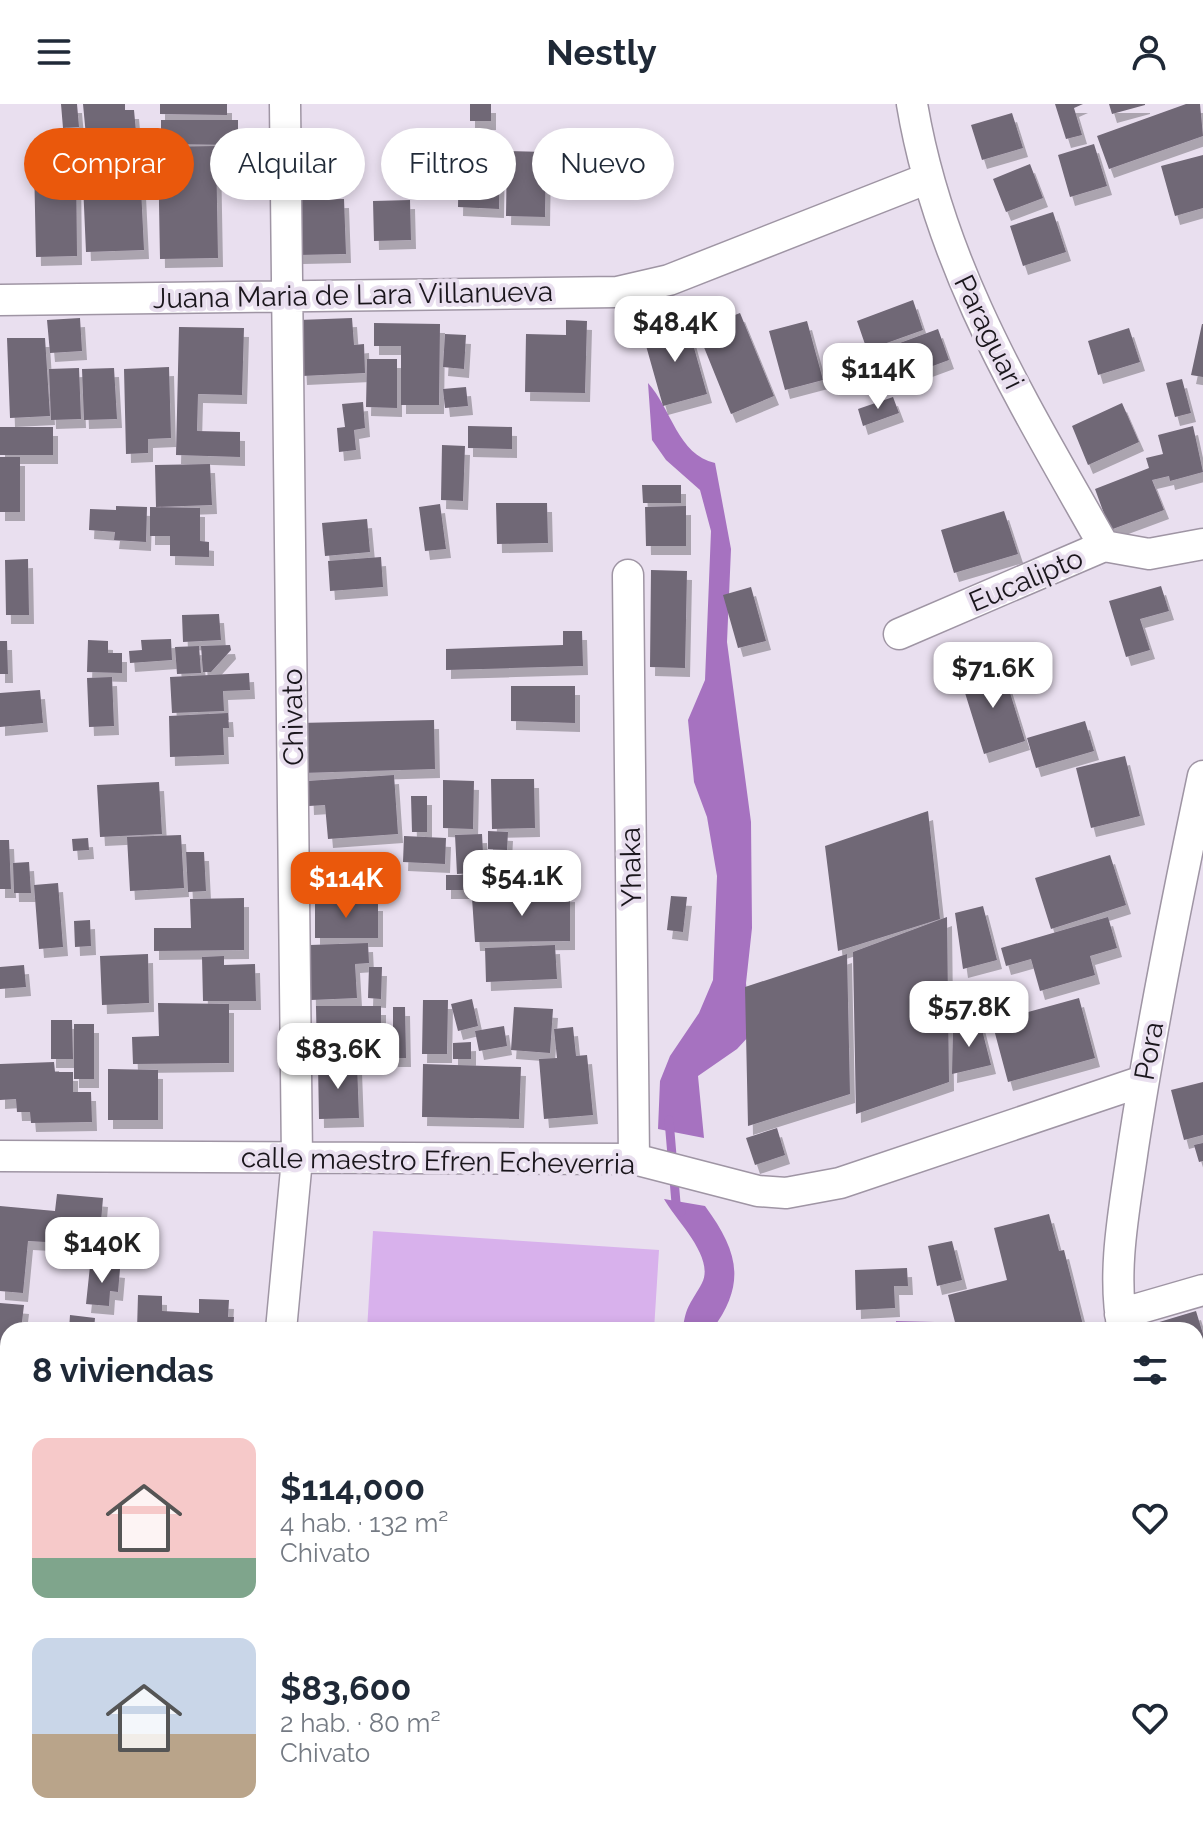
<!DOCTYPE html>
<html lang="es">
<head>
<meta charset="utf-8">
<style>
  body { margin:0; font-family:Raleway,sans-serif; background:#f6f6f7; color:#1f2937; height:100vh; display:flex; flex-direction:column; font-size:30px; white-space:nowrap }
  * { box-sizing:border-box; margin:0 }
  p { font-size:26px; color:#747a83 }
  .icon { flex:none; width:44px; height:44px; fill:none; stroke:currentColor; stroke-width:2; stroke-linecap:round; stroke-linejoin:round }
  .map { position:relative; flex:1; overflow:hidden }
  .details { position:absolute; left:0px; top:1218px; width:1204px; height:512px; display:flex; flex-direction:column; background:#fff; border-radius:24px 24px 0 0; box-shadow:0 4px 12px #0003 }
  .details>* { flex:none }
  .guide { position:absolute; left:24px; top:24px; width:800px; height:72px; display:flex; gap:16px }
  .price { position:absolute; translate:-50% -68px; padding:0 18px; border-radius:16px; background:#fff; color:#222; font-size:26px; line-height:52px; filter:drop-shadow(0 2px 4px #0008) }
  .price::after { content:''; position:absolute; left:50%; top:48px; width:24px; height:18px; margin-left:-12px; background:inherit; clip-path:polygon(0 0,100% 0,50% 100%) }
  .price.on { background:#ea580c; color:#fff }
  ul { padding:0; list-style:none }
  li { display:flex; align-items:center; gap:24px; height:200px; padding:0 32px }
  li span { display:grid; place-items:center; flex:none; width:224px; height:160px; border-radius:16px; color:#555 }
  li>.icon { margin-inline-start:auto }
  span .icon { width:96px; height:96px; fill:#fffc; stroke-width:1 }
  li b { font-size:34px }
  h2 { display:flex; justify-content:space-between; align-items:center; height:96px; padding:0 32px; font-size:34px }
  .tag { padding:0 28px; border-radius:36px; background:#fff; box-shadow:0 4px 12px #0003; font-size:28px; line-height:72px }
  .tag.on { background:#ea580c; color:#fff }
  header { display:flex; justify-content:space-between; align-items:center; height:104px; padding:0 32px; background:#fff; font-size:36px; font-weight:700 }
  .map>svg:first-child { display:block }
  .green { fill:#d8b1ec }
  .water { fill:#a672c0 }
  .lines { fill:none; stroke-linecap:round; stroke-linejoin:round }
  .stream { stroke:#a672c0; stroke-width:9 }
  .building { fill:#706776; filter:url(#shadow) }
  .minor-casing { stroke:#9f95a4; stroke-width:33 }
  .minor { stroke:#fff; stroke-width:30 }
  .labels { text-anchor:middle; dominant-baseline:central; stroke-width:8; stroke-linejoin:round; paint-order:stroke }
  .street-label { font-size:28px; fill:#1a161c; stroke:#e9dfef }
</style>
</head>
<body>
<header><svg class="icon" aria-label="menu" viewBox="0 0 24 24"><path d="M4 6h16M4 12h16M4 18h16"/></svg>Nestly<svg class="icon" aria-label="person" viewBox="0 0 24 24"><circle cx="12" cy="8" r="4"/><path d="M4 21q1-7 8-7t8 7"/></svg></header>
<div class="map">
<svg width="1203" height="1730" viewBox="0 0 1203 1730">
  <defs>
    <filter id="shadow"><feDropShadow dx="5" dy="9" stdDeviation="0" flood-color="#0004"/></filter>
  </defs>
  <rect width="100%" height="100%" fill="#e9dfef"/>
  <path class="green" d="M373,1127L659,1146L654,1226H367Z
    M434,1722H597L596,1730H433Z"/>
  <path class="water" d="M648,279C671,304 678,351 715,359L731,445L727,538L751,718L752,824L746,879L750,931L737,945L698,972L704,1034L658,1025L660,977L670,952L699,909L713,876L717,772L707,713L694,678L688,616L705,576L711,427L700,386L666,356L652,336Z
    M664,1095L705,1102C738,1147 747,1179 712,1226H683C685,1202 692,1198 702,1179C715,1153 677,1118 664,1095Z
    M896,1217L935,1218V1226H896Z
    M659,1722H694L692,1730H658Z"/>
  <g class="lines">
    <path class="stream" d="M669,1016L676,1099L681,1108"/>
  </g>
  <path class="building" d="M61,0H77L79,23L63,24Z
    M83,0H125V6H134L136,28L86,32Z
    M160,0H227V11L160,10Z
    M470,0H491V17H470Z
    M1055,0H1083L1074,4L1082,31L1066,35Z
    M1109,0H1145V1L1112,10Z
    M1186,0H1200L1203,32L1109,65L1097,32Z
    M1012,9L1023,44L982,56L971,21Z
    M161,16H238V41L161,40Z
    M315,38L340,39L339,72L313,71Z
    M459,40L500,41L499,105L458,103Z
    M1094,40L1107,82L1070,93L1058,51Z
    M216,42L218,154L160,155L158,43Z
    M507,47L546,48L545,113L506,112Z
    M1203,51V104L1175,112L1161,62Z
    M154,54L156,83L141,84L144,146L86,148L82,57Z
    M76,58L77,152L36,153L34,59Z
    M1030,60L1043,94L1006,108L993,75Z
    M344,95L346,150L298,151L297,96Z
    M410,96L411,136L374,137L373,97Z
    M1053,108L1066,148L1023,162L1010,122Z
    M913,196L923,226L867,246L857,217Z
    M740,209L774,292L731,310L697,226Z
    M80,214L82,247L50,249L47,216Z
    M352,214L354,241L364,240L365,269L302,272L299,216Z
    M566,216L587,217L585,289L525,288L526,230L566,231Z
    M807,217L823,276L785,286L769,227Z
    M374,219L440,220L439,301H401V242H374Z
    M687,219L707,290L663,302L643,231Z
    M1202,220H1203V273L1191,271Z
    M179,223L244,224L242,291L198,290L197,327L240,328V353L176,351Z
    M1129,224L1140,258L1098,271L1088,237Z
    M938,225L949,256L892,277L881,246Z
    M445,230L466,231L464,265L443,263Z
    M7,234H45L50,312L10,314Z
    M367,255H397V304L366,303Z
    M169,263L171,334L148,335V349L126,350L124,265Z
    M79,264L81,315L51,316L49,265Z
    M114,264L117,315L84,316L82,265Z
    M1182,275L1191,309L1175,313L1166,279Z
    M466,283L468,302L445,304L443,285Z
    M893,293L899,309L863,322L858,305Z
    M363,298L365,324L354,326L356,346L339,348L337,324L345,323L342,300Z
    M1122,299L1139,338L1088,361L1072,322Z
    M468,322L512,323V345L468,344Z
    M1193,322L1203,368L1170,377L1169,372L1152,376L1164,406L1110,426L1095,385L1149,364L1146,354L1163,350L1158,331Z
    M0,323H53V351H0Z
    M442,341L465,342L463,397L441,396Z
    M0,353H20V408H0Z
    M210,360L212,401L156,403L155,361Z
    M642,381H681V399H643Z
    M496,399H547L548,439L497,440Z
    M440,400L446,445L425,447L419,403Z
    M116,402L147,403L146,438L114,436L115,428L89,426L90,405L116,406Z
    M686,402V442H646L645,403Z
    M150,403L200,404V437L209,438V453L170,452V432H150Z
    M1004,407L1018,450L954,469L941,426Z
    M367,415L370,448L325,452L322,419Z
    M381,453L383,483L330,487L328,457Z
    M28,455L29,511H6L5,456Z
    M651,466L687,467L685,564L650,563Z
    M1161,482L1169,507L1140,515L1150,546L1126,553L1109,497Z
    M751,483L766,537L738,544L723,491Z
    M219,510L221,536L183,538L182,511Z
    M563,527H582L583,562L446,566V545L563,541Z
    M171,535L172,556L130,559L129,547L142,546L141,536Z
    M88,536L108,537V549H122V569L87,568Z
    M0,537H7L8,570H0Z
    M230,541L231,546L211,568H203L201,542Z
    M199,542L201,569L177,570L175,543Z
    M1002,563L1025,637L984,650L961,576Z
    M249,569L250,586L223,587L224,607L172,609L170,573Z
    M112,573L114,622L89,623L87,574Z
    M511,582H575V619L511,617Z
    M40,586L43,619L0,623V589Z
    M228,609L229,624H223L224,651L170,653L169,612Z
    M434,616L435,665L301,669L299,619Z
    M1085,617L1094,647L1036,664L1027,634Z
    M1125,652L1140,712L1091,724L1076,664Z
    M394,671L398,730L328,735L325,701L309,702L308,677Z
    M491,675H534L535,724L492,725Z
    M443,676L474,677L473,725L443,724Z
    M159,678L162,730L100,733L97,681Z
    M411,692H427V728H412Z
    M928,707L940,815L838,847L825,742Z
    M488,727L508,728L507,746L488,745Z
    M482,730L484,768L457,770L455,731Z
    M181,731L184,784L130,787L127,733Z
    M404,732L446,734L445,760L403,758Z
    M88,734L89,746L73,747L72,735Z
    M0,736H9L11,785H0Z
    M186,748H204L206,787L188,788Z
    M1110,751L1126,801L1051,825L1035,774Z
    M486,755H562V786H446V771H486Z
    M29,758L31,789H14L13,759Z
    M343,768V787H315V769Z
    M58,779L63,843L39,845L34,781Z
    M570,789V837L475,838L472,794Z
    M671,792L687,793L683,828L667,826Z
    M244,794V846L154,847V824H191L190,795Z
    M315,798H378V834H315Z
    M983,802L997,856L963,865L955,809Z
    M947,813L949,978L856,1010L853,848Z
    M1108,813L1117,844L1090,852L1095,871L1040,887L1031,855L1006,862L1001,844Z
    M90,816L91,842L75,843L74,817Z
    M368,839L369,859L355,860L357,894L311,896L310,841Z
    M555,841L557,875L486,878L485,844Z
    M148,850L149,899L102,901L100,852Z
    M847,850L850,990L748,1022L745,883Z
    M224,852V861L255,860L256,897H203L202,853Z
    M24,861L26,883L0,885V863Z
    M369,863H382L381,895L368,894Z
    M1079,894L1095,954L1008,978L992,918Z
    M472,895L478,922L458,927L451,900Z
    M423,896H448L447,950H422Z
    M158,899L229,900V959L133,960L132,933L159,932Z
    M316,902H381V956H317Z
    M393,903H405L406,954H393Z
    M514,903L553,905L550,949L511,946Z
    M51,916H72L73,955H51Z
    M980,918L991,961L952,970L953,926Z
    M74,920H94V975H74Z
    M504,922L507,942L479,947L475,927Z
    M573,923L576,952L587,951L593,1011L544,1015L539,955L557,954L554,925Z
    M471,938V955H453V939Z
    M54,958L55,968H73V988H91L92,1018L31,1019L30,1008H17L16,995L0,996V960Z
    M357,959L359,1014L319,1015L318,960Z
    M423,960L521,963L519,1015L422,1013Z
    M108,965L158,966V1016H108Z
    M1203,978V1031L1184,1036L1171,986Z
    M777,1024L785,1051L755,1061L746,1034Z
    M1203,1039V1057L1199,1058L1194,1041Z
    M57,1090L103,1094L99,1141L28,1137L23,1189L0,1187V1102L55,1107Z
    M1049,1110L1059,1147L1064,1146L1084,1225L957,1226L948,1191L1007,1176L994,1124Z
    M952,1137L962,1176L937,1182L928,1142Z
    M90,1162L120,1165L118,1188L110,1187L109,1202L86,1200Z
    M907,1164L908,1182H894L895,1204L856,1206L855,1166Z
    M138,1191L162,1192V1207L199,1209V1195L229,1196L228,1213H234L233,1226H137Z
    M0,1199L24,1201L21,1226H8V1252L0,1251Z
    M1196,1207L1203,1230V1272L1196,1274V1226H1158L1156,1219Z
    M70,1211L95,1214L94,1226H69Z
    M1203,1278V1338L1196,1340V1280Z
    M0,1285H8V1366H0Z
    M0,1449L8,1450V1479L0,1478Z
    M95,1722H174L173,1730H94Z
    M302,1722H351L350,1730H301Z
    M888,1722H1086V1723L1055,1730H890Z
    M5,1723L21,1725L20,1730H4Z"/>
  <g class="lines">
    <defs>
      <path id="minor" d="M912,0C940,166 1023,298 1104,442
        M0,196L617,188L669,176L926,75
        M628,471L634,1055
        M899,530L1104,442L1149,450L1203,440
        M0,1052L634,1055L758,1087L786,1089L840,1079L1143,977
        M1120,1210L1203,1186
        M281,1226L297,1055L285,0
        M1123,1226C1111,1168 1125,1102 1133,1044C1152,919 1177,795 1203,672
        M1196,1477L1203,1500
        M236,1730L237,1722"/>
    </defs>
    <use href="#minor" class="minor-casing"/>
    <use href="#minor" class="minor"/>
  </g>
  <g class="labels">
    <g class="street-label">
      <text transform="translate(353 191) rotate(-1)">Juana Maria de Lara Villanueva</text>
      <text transform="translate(989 228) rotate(64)">Paraguari</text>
      <text transform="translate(1026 476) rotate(-23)">Eucalipto</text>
      <text transform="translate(293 613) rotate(-91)">Chivato</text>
      <text transform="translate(631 763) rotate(-91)">Yhaka</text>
      <text transform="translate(1149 947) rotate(-80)">Pora</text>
      <text transform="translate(438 1057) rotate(1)">calle maestro Efren Echeverria</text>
    </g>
  </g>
</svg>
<b class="price" style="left:675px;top:260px">$48.4K</b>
<b class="price" style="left:878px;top:307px">$114K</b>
<b class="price" style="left:993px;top:606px">$71.6K</b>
<b class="price" style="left:522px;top:814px">$54.1K</b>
<b class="price on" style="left:346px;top:816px">$114K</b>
<b class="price" style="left:969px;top:945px">$57.8K</b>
<b class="price" style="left:338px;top:987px">$83.6K</b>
<b class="price" style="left:102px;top:1181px">$140K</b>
<div class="guide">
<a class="tag on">Comprar</a>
<a class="tag">Alquilar</a>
<a class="tag">Filtros</a>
<a class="tag">Nuevo</a>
</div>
<section class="details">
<h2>8 viviendas<svg class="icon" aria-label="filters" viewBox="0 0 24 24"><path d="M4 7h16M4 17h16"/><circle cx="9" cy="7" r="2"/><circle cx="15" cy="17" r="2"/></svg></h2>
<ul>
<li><span style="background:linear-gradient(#f6c9c9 75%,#7fa58c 0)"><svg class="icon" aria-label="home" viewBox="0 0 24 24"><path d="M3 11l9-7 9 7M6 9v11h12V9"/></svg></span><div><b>$114,000</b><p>4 hab. · 132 m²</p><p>Chivato</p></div><svg class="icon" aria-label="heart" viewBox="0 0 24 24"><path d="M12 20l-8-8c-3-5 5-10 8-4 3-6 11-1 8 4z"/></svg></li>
<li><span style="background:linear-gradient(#c9d6e8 60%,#b9a48a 0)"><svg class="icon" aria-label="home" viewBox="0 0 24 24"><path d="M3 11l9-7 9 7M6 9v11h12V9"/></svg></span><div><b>$83,600</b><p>2 hab. · 80 m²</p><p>Chivato</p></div><svg class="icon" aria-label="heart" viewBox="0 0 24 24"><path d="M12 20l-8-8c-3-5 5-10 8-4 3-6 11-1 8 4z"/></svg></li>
</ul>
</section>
</div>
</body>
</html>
